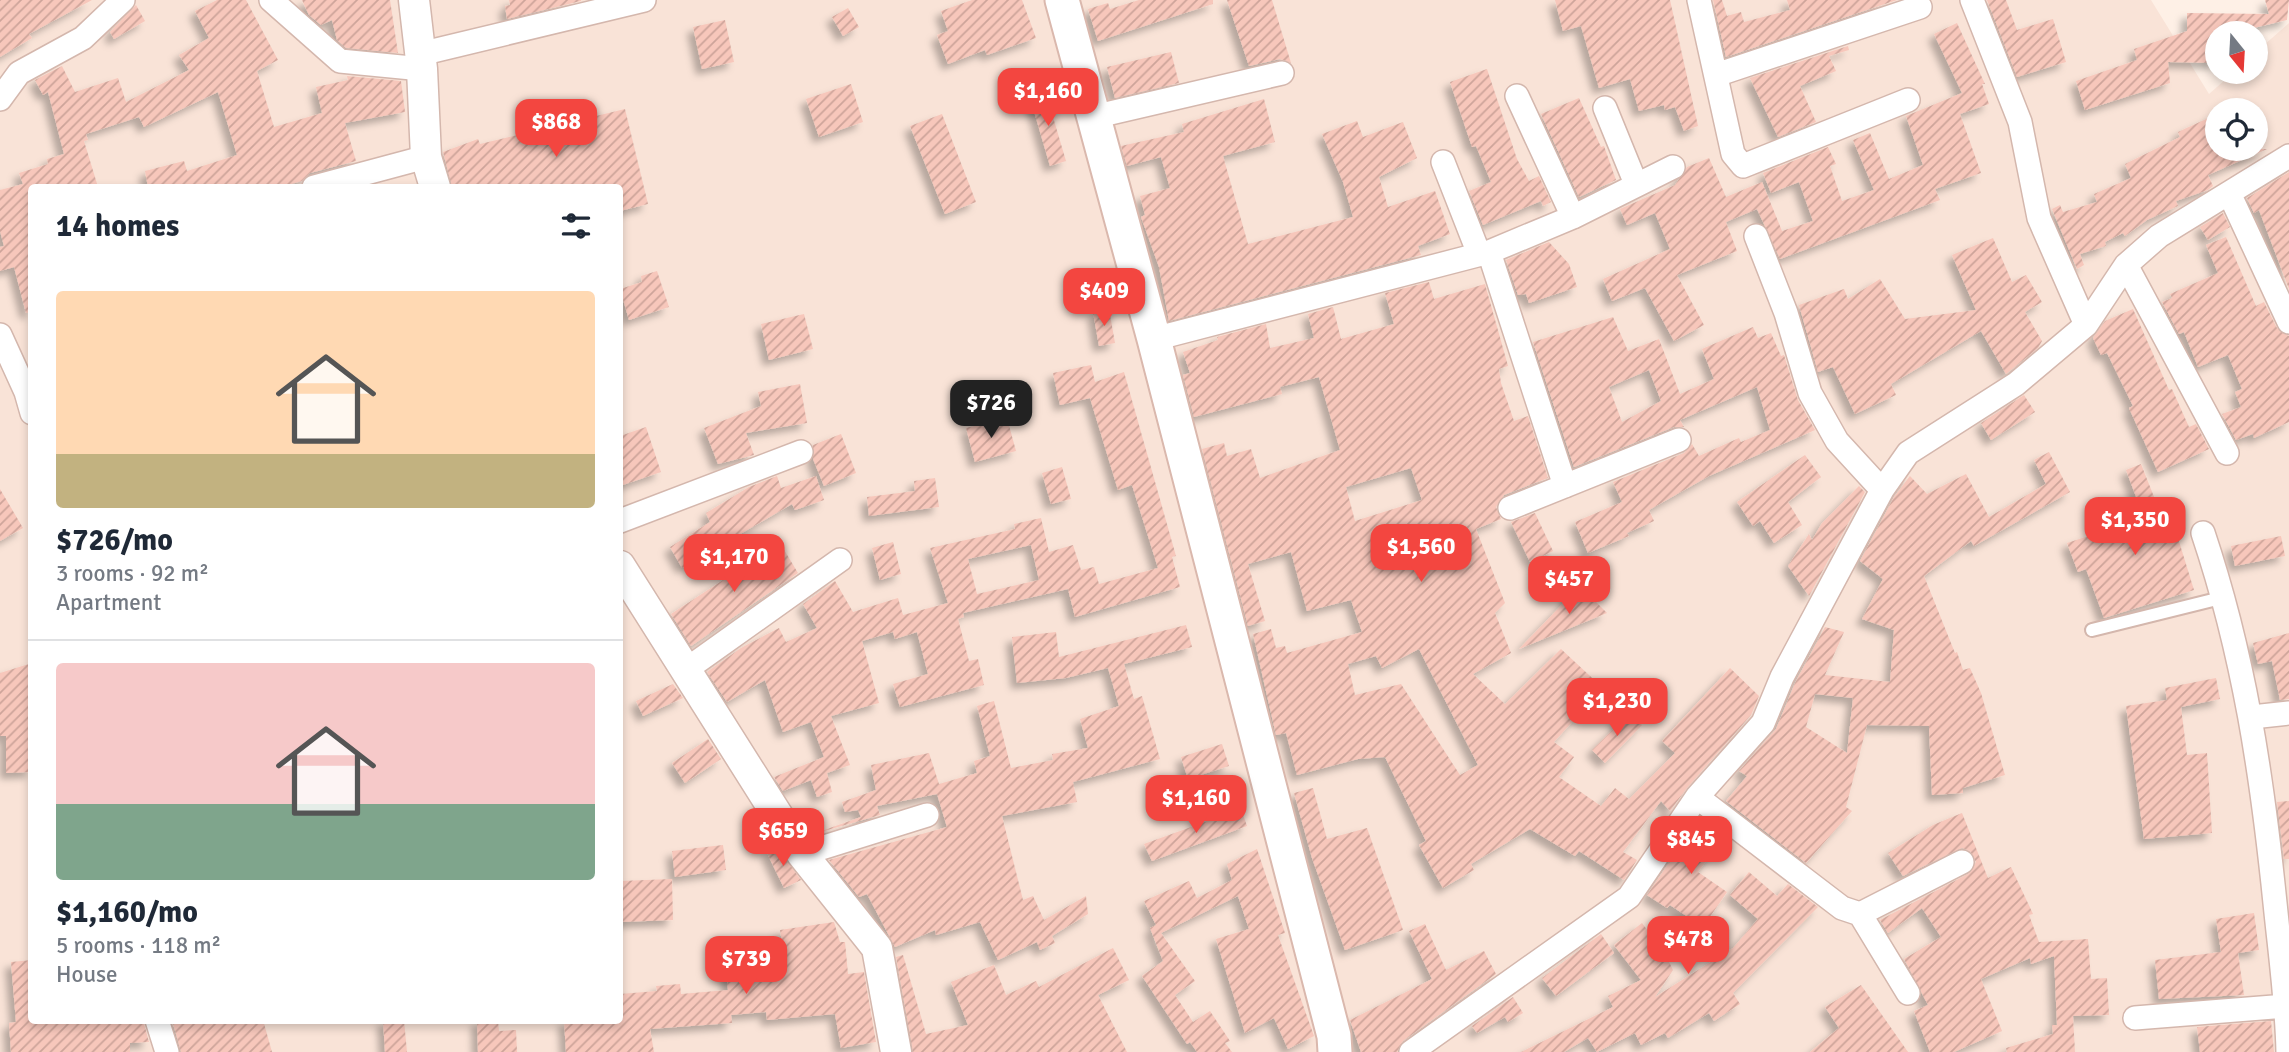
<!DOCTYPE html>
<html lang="en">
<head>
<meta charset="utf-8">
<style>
  body { margin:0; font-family:Signika,sans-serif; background:#f2f2f3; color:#1f2937; height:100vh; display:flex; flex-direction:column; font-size:26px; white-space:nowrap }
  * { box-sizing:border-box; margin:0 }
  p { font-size:23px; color:#747a83 }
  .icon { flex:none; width:38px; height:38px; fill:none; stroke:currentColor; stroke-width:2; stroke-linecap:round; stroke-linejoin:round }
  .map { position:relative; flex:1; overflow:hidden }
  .side { position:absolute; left:28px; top:184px; width:595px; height:840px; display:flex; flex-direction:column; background:#fff; border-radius:7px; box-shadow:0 4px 10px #0003 }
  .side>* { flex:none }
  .needle { width:46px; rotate:162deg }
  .controls { position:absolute; left:2205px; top:21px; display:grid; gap:14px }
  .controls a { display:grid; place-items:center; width:63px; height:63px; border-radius:50%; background:#fff; box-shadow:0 4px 10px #0003; font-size:35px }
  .price { position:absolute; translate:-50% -60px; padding:0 16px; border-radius:14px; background:#f34640; color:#fff; font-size:23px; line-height:46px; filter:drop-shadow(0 2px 4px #0008) }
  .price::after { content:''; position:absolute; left:50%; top:42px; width:21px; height:16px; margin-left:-10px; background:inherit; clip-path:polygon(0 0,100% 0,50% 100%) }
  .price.active { background:#222; color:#fff }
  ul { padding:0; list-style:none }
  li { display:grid; align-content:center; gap:14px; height:371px; padding:0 28px }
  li+li { border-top:2px solid #e0e1e3 }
  li span { display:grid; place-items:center; height:217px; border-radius:7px; color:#555 }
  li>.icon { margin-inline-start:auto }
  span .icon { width:126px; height:126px; fill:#fffc; stroke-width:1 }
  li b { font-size:30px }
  h2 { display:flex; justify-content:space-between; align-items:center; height:84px; padding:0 28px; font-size:30px }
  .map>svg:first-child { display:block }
  .residential { fill:#f9e3d7; fill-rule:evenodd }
  .building { fill:url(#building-hatch); fill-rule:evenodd; filter:url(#shadow) }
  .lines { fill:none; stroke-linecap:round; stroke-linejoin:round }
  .service-casing { stroke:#d4b7ad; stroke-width:16 }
  .minor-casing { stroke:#d4b7ad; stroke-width:26 }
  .tertiary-casing { stroke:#d4b7ad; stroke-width:33 }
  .secondary-casing { stroke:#dab8ad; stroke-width:37 }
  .service { stroke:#fff; stroke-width:12 }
  .minor { stroke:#fff; stroke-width:23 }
  .tertiary { stroke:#fff; stroke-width:30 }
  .secondary { stroke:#fff; stroke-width:33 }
</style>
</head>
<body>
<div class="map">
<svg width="2289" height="1052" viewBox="0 0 2289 1052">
  <defs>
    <pattern id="building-hatch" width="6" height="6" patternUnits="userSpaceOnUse" patternTransform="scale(1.75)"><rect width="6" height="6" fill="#f7c7bb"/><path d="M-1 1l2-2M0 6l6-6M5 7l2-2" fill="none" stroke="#cda49a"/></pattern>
    <filter id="shadow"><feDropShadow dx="-6" dy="6" stdDeviation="3.5" flood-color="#0004"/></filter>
  </defs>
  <rect width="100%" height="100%" fill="#fef0e6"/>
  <path class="residential" d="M0,0H2151L2209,94L2234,72H2256V52L2289,23V1052H0ZM2217,110H2256V149H2217ZM32,187H620V1020H32Z"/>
  <path class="building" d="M0,0H92L29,34L32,38L0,57Z
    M217,0H246L278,60L257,71L274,127L322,113L316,87L348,80L347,76L401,81L405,112L345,123L356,161L310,173L302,181L280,187H148L145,171L184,161L187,171L237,155L218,92L144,127L139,117L86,134L88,140L84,141L98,187H32V312L26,313L14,267L0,271V247L4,246L0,231V190L23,184L19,173L48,164L47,159L64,154L48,92L43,95L35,80L62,66L75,92L118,78L126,102L189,70L179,55L209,38L195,11Z
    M302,0H390L398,53L346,48L337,40L332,20L321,25L309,15Z
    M509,0H581V1L507,19L505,6L510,5Z
    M972,0H1022L1036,38L987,55L985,50L948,64L937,35L948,31L941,11Z
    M1139,0H1213V4L1098,41L1088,9L1108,3L1110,9Z
    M1227,0H1272L1291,63L1280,59L1249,66Z
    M1555,0H1670L1698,126L1684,131L1675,107L1665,110L1664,105L1639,111L1630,79L1599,88L1581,26L1563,31Z
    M1713,0H1722L1727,16L1741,12L1744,22L1790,10L1787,0H1897L1726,57Z
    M1987,0H2006L2017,30L2053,19L2066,62L2017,77Z
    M2265,0H2289L2287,20L2233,33H2217V63L2168,62L2170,83L2085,110L2076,81L2137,60L2134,49L2187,31V13L2269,14Z
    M136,5L145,21L114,39L110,32Z
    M848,8L859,27L843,36L832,17Z
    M725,20L734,62L702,69L693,27Z
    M1957,23L1985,84H1982L1989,104L1960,114L1981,173L1935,189L1940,200L1780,259L1757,209L1726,222L1737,251L1677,275L1704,325L1674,341L1645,288L1612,301L1603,279L1670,249L1655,213L1627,225L1620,209L1675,185L1687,167L1709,158L1726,197L1762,182L1782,231L1813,221L1799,182L1771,193L1763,173L1828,147L1836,164L1830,166L1842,201L1874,190L1853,140L1870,133L1889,179L1923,165L1906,116L1962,93L1934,34Z
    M1848,46L1849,50L1829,56L1836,71L1800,86L1816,122L1778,137L1750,78Z
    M1171,52L1179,83L1115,98L1107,67Z
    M1487,69L1517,159L1529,181L1539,176L1551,202L1543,206L1541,201L1483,225L1469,191L1491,182L1476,146L1472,147L1450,82Z
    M851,84L863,122L819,137L806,99Z
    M1045,90L1066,161L1050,166L1029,94Z
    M1579,98L1601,147L1604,146L1616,180L1579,197L1541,114Z
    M1264,99L1275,142L1223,156L1248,244L1353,217L1343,182L1322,134L1357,121L1363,137L1403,122L1417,158L1379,177L1388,207L1435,191L1450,234L1418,246L1421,255L1169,321L1159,267L1141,217L1145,215L1140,196L1170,188L1161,157L1127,166L1121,146L1184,132L1182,124Z
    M625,109L648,204L620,211V187H452L443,152L478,139L480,144Z
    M942,114L976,202L945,214L910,126Z
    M2217,114V149H2267L2208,175L2213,186L2208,190L2176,201L2178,206L2147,220L2125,236L2123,233L2105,242L2106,246L2080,254L2084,265L2077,269L2052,209L2060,205L2063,212L2097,202L2094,194L2131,178L2125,164L2180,137L2178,132Z
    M2289,172V289L2259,210L2254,213L2247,198Z
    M2223,213L2230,227L2208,240L2200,227Z
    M2226,237L2256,306L2264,302L2277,328L2289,336V422L2254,438L2253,434L2236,440L2222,414L2241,407L2235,392L2242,389L2228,355L2198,367L2184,332L2179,334L2162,302L2172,298L2170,294L2218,273L2206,245Z
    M1993,238L2012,282L2026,275L2042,302L2025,312L2042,341L2038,348L2006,374L1981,331L1891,384L1896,395L1855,414L1833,367L1818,372L1799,305L1844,289L1848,299L1880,279L1905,319L1976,310L1952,255Z
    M1549,242L1569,264L1577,287L1529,303L1526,294L1518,295L1506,260Z
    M657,271L669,307L629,320L620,289L642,282L641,276Z
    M1429,282L1434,299L1485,284L1508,366L1499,369L1501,383L1514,421L1528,416L1548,478L1504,495L1496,507L1501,519L1476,529L1505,603L1495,613L1511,653L1473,674L1505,704L1561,649L1603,688L1554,742L1574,757L1559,777L1601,806L1615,788L1629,799L1675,753L1662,741L1730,668L1759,696L1751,715L1687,788L1670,811L1661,801L1623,852L1637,860L1624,880L1579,851L1575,856L1530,829L1471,864L1474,870L1443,888L1419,845L1426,841L1385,757L1358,759L1297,775L1286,733L1276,735L1253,634L1271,629L1276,648L1285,646L1287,653L1362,632L1351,600L1307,611L1291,552L1248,564L1265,621L1248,626L1202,449L1224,443L1227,456L1251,449L1260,478L1340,450L1319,377L1280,387L1282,394L1194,417L1183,375L1190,373L1183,352L1218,340L1217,337L1266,324L1270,348L1314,338L1308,314L1333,307L1341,339L1394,324L1385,293ZM1411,468L1422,500L1355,521L1346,487ZM1419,649L1478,765L1460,775L1401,684L1355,695L1348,664L1376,656L1382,668Z
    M1109,309L1115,343L1099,346L1093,312Z
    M2133,309L2169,390L2172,389L2189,427L2196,424L2209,449L2158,472L2129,408L2133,406L2107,353L2101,355L2093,338L2105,321Z
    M804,314L813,349L769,360L761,324Z
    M1613,317L1628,351L1659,339L1680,394L1714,379L1702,349L1753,327L1758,338L1771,333L1781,356L1784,355L1798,400L1815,430L1709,476L1649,510L1654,521L1627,533L1629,536L1588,553L1575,522L1622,502L1613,482L1684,453L1692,444L1699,456L1739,438L1741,442L1770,430L1757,387L1680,420L1684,427H1674L1574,467L1533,342ZM1649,370L1661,401L1622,422L1609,387Z
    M1091,365L1095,382L1124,372L1176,556L1172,557L1180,587L1075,617L1068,589L963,613L964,617L958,619L969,661L978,659L984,685L900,707L893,684L928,674L917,632L895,639L893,632L862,641L879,703L831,716L850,765L827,773L832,792L817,797L811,780L783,791L774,777L824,757L811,722L783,732L765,680L727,702L707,672L741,648L779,628L786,642L817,628L803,604L835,581L853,612L898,598L903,615L948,603L930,548L1015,529L1014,524L1041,518L1049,552L1073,545L1081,570L1094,567L1099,584L1158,568L1132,485L1118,490L1090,398L1060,405L1053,373ZM1031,545L1039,580L977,594L968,559Z
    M800,384L807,423L746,433L754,455L718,464L704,428L761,406L758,392Z
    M2024,395L2035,412L1991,440L1981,423Z
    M1007,418L1016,451L975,462L966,428Z
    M646,427L661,472L620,486V436Z
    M841,434L856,473L824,486L813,459V445Z
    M2049,452L2070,492L1974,546L1971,541L1924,576L1955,653L1957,652L1963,670L1970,668L1981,693L2005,775L1963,788V793L1932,795L1929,726L1867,725L1846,807L1852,811L1806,863L1726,801L1747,776L1739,771L1776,729L1795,683L1825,627L1844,632L1825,675L1890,682L1894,630L1862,619L1883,579L1860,561L1894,497L1910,476L1927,494L1966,474L1989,517L2046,484L2034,460ZM1815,694L1853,698L1847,753L1806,727Z
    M1805,455L1821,477L1788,502L1802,525L1774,543L1760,521L1753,526L1737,502Z
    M2141,464L2160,512L2169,509L2194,590L2104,618L2086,569L2078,572L2067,543L2144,518L2126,470Z
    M1062,467L1071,499L1051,504L1042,473Z
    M777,476L781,488L816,476L824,500L795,510L792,504L682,568L670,547L710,522L706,513L749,487Z
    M935,478L939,507L869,516L867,497L915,491L914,481Z
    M1859,486L1865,492L1809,596L1788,566L1809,534L1812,540L1822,523Z
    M0,489L23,528L0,541Z
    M1535,513L1553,551L1530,562L1511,522Z
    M2281,536L2285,556L2235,566L2231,546Z
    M893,542L901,574L880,580L872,548Z
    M780,543L798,573L691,646L671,614Z
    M1580,586L1607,613L1519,649Z
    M1186,625L1192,647L1124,664L1134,699L1142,696L1160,759L1073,782L1077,802L1002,816L1023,900L1033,896L1044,920L1086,896L1088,914L1052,936L1055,943L1040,950L1037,942L998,960L980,922L936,935L935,930L895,947L867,894L859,897L829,860L947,827L937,794L877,806L880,815L810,835L861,817L858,810L845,812L842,802L876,790L871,765L929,753L939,784L977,773L974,761L990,756L977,706L994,701L1011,768L1053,760L1052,754L1088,748L1080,719L1119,706L1108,668L1066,678L1017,683L1012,637L1056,632L1059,657Z
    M2289,633V699L2280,700L2272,661L2258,664L2253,643Z
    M32,663V772L6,773V736H0V673Z
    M2216,678L2220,699L2181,707L2187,755L2207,753L2212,833L2144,839L2126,706L2167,700L2165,688Z
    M673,684L683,698L643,716L636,701Z
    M1630,713L1642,725L1605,763L1592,750Z
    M708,739L721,759L685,783L672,763Z
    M1222,744L1229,766L1188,779L1181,757Z
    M1313,788L1327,839L1367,828L1403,930L1345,950L1312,858L1294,793Z
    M2289,801V859H2284L2277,802Z
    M1241,809L1247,826L1152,861L1144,844Z
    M1962,813L1988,878L2011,867L2033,914L2029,915L2039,942L2088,939L2091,979L2107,978L2109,1015L2073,1016L2075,1052H2007L2006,1048L2053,1034L2052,1025H2057L2054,956L2031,964L2030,958L1981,979L2002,1031L1954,1052H1930L1914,1011L1928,1005L1904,959L1941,937L1922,908L1888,933L1880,920L1968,874L1976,862L1970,851L1962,848L1903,876L1888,853L1933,825Z
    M1700,817L1725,836L1698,872L1727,892L1703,927L1670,905L1667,908L1647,895Z
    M723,845L726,870L675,877L672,851Z
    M778,848L801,880L784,888L767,853Z
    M1257,849L1285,933L1278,935L1314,1036L1288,1049L1274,1018L1245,1033L1216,939L1249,929L1238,896L1161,933L1195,981L1175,995L1193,1022L1210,1011L1230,1041L1225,1043L1232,1052H1197L1190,1042L1187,1044L1142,976L1163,961L1150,928L1156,925L1144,901L1189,881L1197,898L1232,880L1227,864Z
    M1749,872L1777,896L1788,884L1818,907L1733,993L1740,1004L1714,1021L1709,1013L1668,1038L1665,1033L1641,1045L1635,1033L1597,1052L1588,1038L1564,1052H1521L1613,1007L1608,996L1641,980L1614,945L1642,923L1665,954L1673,970L1655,997L1733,948L1758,919L1730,895Z
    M672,879L673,920L620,922V881Z
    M2254,913L2259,950L2238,953L2244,995L2159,999L2155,960L2221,952L2216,919Z
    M834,922L840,942H845L848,974L864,972L876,1042L841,1048L835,1014L767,1020L766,1012L731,1015L732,1023L650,1029L654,1052H566L564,1020H622L620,994L657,991L656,986L680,984L681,994L728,990L724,954L783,949L780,930Z
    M1425,924L1446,970L1484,951L1496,974L1403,1041L1397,1052H1361L1350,1020L1432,979L1409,931Z
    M1601,934L1614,953L1556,996L1542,978Z
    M1113,948L1129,980L1098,995L1127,1052H913L896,957L903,955L926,1034L968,1025L951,982L994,965L1006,995L1036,981L1039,987Z
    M32,960V1020H143L149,1042L130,1043V1052H11L9,1023L16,1022L11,962Z
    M1861,985L1908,1052H1810L1839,1028L1825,1007Z
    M1513,997L1523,1013L1508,1022L1505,1017L1477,1033L1472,1026Z
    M172,1020H263L272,1052H181Z
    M383,1020H404L407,1052H385Z
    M477,1020H498L499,1031L516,1030L517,1052H478Z
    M2271,1021L2274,1052H2200L2197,1027Z"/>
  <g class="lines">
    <defs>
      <path id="service" d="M2092,630L2225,597"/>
      <path id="minor" d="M271,0L340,61L422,69
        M1699,0L1733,154L1743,166L1908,100
        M1972,0L2020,122L2039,218L2086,325
        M420,54L644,0
        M1716,75L1920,7
        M1517,96L1573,217
        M0,99L19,73L83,38L123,0
        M1605,108L1636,184
        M1093,117L1282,73
        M1443,162L1479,254
        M314,187L426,157
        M2229,193L2289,322
        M1756,236L1786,313L1810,393L1837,441L1882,490
        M1489,252L1565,486
        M2126,265L2227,453
        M0,335L26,392L32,413
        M1154,339L1489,252L1573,217L1673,167
        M1510,508L1679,440
        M620,521L801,452
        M2203,533C2244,655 2262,775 2275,903C2280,953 2287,1002 2288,1052
        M687,669L840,560
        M2252,717L2289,713
        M1697,797L1842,908L1860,914L1908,993
        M802,854L927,815
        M1860,914L1962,862
        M2135,1018L2286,1006
        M157,1020L167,1052
        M1411,1052L1629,897L1697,797L1763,723L1782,677L1882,490L1908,453L2016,384L2086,325L2126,265L2159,236L2289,156"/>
      <path id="tertiary" d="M414,0L422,69L426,157L435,187
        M620,566L802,854L877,948L896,1052"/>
      <path id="secondary" d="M1062,0L1154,339L1334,1036L1335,1052"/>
    </defs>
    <use href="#service" class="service-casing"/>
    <use href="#minor" class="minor-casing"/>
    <use href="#tertiary" class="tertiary-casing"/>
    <use href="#secondary" class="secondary-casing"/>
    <use href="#service" class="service"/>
    <use href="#minor" class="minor"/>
    <use href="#tertiary" class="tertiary"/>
    <use href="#secondary" class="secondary"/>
  </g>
</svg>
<div class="controls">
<a><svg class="needle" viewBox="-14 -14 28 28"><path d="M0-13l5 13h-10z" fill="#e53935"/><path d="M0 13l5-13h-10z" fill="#747a83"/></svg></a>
<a><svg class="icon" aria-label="locate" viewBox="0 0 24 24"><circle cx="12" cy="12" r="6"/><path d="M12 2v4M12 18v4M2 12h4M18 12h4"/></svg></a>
</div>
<b class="price" style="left:1048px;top:128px">$1,160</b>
<b class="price" style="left:556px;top:159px">$868</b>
<b class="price" style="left:1104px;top:328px">$409</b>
<b class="price active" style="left:991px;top:440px">$726</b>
<b class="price" style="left:2135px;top:557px">$1,350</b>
<b class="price" style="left:1421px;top:584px">$1,560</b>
<b class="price" style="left:734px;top:594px">$1,170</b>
<b class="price" style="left:1569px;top:616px">$457</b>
<b class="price" style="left:1617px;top:738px">$1,230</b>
<b class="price" style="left:1196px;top:835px">$1,160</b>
<b class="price" style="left:783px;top:868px">$659</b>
<b class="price" style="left:1691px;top:876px">$845</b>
<b class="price" style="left:1688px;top:976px">$478</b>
<b class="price" style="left:746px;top:996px">$739</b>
<section class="side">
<h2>14 homes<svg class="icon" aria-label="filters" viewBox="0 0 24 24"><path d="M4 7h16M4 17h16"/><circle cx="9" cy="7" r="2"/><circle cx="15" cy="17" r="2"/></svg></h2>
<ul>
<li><span style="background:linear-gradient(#ffd9b3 75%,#c2b280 0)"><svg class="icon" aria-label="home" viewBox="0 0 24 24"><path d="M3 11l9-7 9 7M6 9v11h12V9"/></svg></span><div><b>$726/mo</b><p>3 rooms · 92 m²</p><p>Apartment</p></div></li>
<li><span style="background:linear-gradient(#f6c9c9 65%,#7fa58c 0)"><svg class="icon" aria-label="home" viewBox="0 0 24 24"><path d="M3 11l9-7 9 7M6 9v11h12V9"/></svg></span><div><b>$1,160/mo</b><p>5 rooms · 118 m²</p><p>House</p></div></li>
</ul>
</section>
</div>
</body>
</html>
